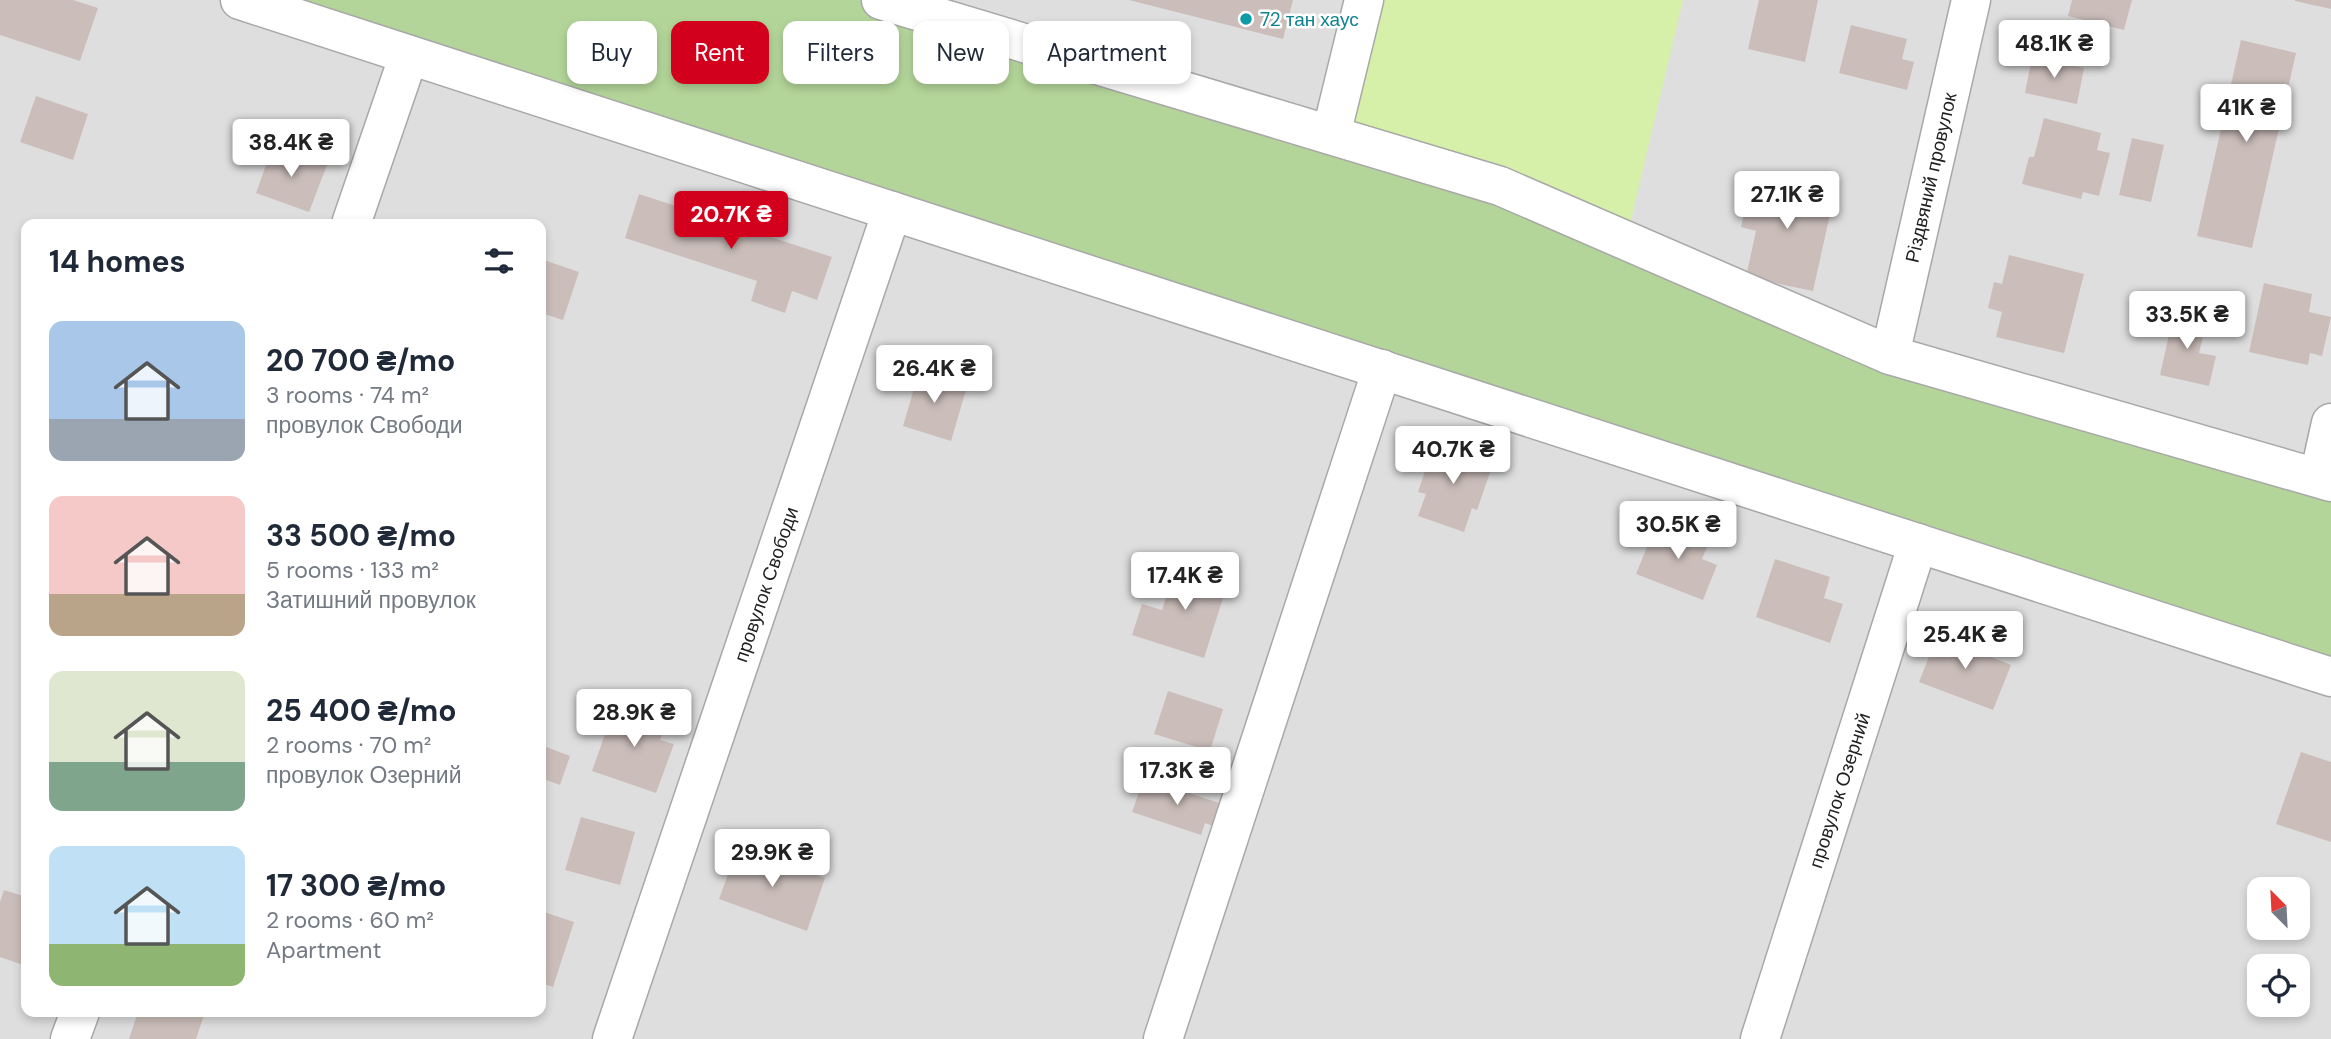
<!DOCTYPE html>
<html lang="en">
<head>
<meta charset="utf-8">
<style>
  body { margin:0; font-family:"DM Sans",sans-serif; background:#f2f2f3; color:#1f2937; height:100vh; display:flex; flex-direction:column; font-size:26px; white-space:nowrap }
  * { box-sizing:border-box; margin:0 }
  p { font-size:23px; color:#747a83 }
  .icon { flex:none; width:38px; height:38px; fill:none; stroke:currentColor; stroke-width:2; stroke-linecap:round; stroke-linejoin:round }
  .map { position:relative; flex:1; overflow:hidden }
  .drawer { position:absolute; left:21px; top:219px; width:525px; height:798px; display:flex; flex-direction:column; background:#fff; border-radius:14px; box-shadow:0 4px 10px #0003 }
  .drawer>* { flex:none }
  .banner { position:absolute; left:567px; top:21px; width:665px; height:63px; display:flex; gap:14px }
  .needle { width:46px; rotate:336deg }
  .controls { position:absolute; left:2247px; top:877px; display:grid; gap:14px }
  .controls a { display:grid; place-items:center; width:63px; height:63px; border-radius:14px; background:#fff; box-shadow:0 4px 10px #0003; font-size:35px }
  .price { position:absolute; translate:-50% -60px; padding:0 16px; border-radius:7px; background:#fff; color:#222; font-size:23px; line-height:46px; filter:drop-shadow(0 2px 4px #0008) }
  .price::after { content:''; position:absolute; left:50%; top:42px; width:21px; height:16px; margin-left:-10px; background:inherit; clip-path:polygon(0 0,100% 0,50% 100%) }
  .price.on { background:#d3001d; color:#fff }
  ul { padding:0; list-style:none }
  li { display:flex; align-items:center; gap:21px; height:175px; padding:0 28px }
  li span { display:grid; place-items:center; flex:none; width:196px; height:140px; border-radius:14px; color:#555 }
  li>.icon { margin-inline-start:auto }
  span .icon { width:84px; height:84px; fill:#fffc; stroke-width:1 }
  li b { font-size:30px }
  h2 { display:flex; justify-content:space-between; align-items:center; height:84px; padding:0 28px; font-size:30px }
  .chip { padding:0 24px; border-radius:14px; background:#fff; box-shadow:0 4px 10px #0003; font-size:24px; line-height:63px }
  .chip.on { background:#d3001d; color:#fff }
  .map>svg:first-child { display:block }
  .residential { fill:#dfdede; fill-rule:evenodd }
  .grass { fill:#d6f0aa }
  .forest { fill:#b3d599 }
  .building { fill:#cbbeba }
  .lines { fill:none; stroke-linecap:round; stroke-linejoin:round }
  .minor-casing { stroke:#a8a8a8; stroke-width:41 }
  .minor { stroke:#fff; stroke-width:38 }
  .culture-dot { fill:#0f9aa8; stroke:#fff; stroke-width:2.5 }
  .labels { text-anchor:middle; dominant-baseline:central; stroke-width:5; stroke-linejoin:round; paint-order:stroke }
  .culture-label { font-size:19px; fill:#0d838f; stroke:#fff; text-anchor:start }
  .street-label { font-size:19px; fill:#212121; stroke:#fff }
</style>
</head>
<body>
<div class="map">
<svg width="2331" height="1039" viewBox="0 0 2331 1039">
  <rect width="100%" height="100%" fill="#f2ede7"/>
  <path class="residential" d="M0,0H240L2331,677V1039H0ZM26,224H541V1012H26ZM2259,889H2298V928H2259ZM2259,966H2298V1004H2259Z
    M881,0H2331V482Z"/>
  <path class="grass" d="M1364,0H1683L1626,241L1331,135Z"/>
  <path class="forest" d="M240,0H881L1500,186L1890,355L2331,482V677Z"/>
  <path class="building" d="M0,0H73L98,8L80,61L0,35Z
    M1129,0H1293L1283,39Z
    M1759,0H1818L1805,62L1748,49Z
    M2072,0H2132L2124,30L2068,16Z
    M2295,0H2331V9L2295,1Z
    M1851,25L1907,39L1902,59L1914,62L1907,90L1839,73Z
    M2241,40L2296,53L2252,248L2197,236Z
    M2032,57L2084,68L2077,104L2025,93Z
    M36,96L88,114L73,160L20,142Z
    M2044,118L2101,133L2097,150L2110,153L2099,196L2083,192L2081,199L2022,184L2029,157H2034Z
    M2132,138L2164,145L2151,202L2119,195Z
    M273,145L327,165L309,212L256,193Z
    M1753,174L1835,192L1813,291L1746,277L1756,231L1741,227Z
    M639,194L832,257L817,300L792,291L785,313L751,301L757,281L625,238Z
    M2009,255L2084,274L2064,353L1996,337L2002,312L1988,308L1994,282L2002,284Z
    M541,259L579,272L563,320L541,313Z
    M2264,283L2312,294L2309,312L2331,317L2322,356L2310,353L2308,365L2249,352Z
    M2174,312L2207,320L2199,353L2216,356L2209,386L2160,375Z
    M921,365L947,373L943,383L966,390L951,441L903,426Z
    M1434,444L1450,449L1452,444L1473,452L1471,457L1493,464L1477,510L1472,508L1464,532L1418,516L1426,494L1418,492Z
    M1658,520L1710,540L1702,559L1717,565L1703,600L1636,574Z
    M1775,559L1830,577L1824,598L1843,604L1830,643L1756,617Z
    M1177,562L1229,579L1204,658L1132,635L1142,604L1162,610Z
    M1939,631L1988,649L1986,655L2011,665L1993,710L1919,682Z
    M1168,691L1223,709L1210,751L1154,734Z
    M616,703L667,721L660,740L674,744L656,793L592,771Z
    M541,745L570,756L560,785L541,778Z
    M2301,752L2331,762V842L2276,824Z
    M1144,778L1225,805L1218,828L1205,823L1201,835L1132,812Z
    M581,817L635,832L620,885L565,870Z
    M738,847L825,878L807,931L719,899Z
    M4,890L26,897V966L0,957V902Z
    M541,911L574,922L553,987L541,983Z
    M138,1012H205L196,1039H129Z"/>
  <g class="lines">
    <defs>
      <g id="minor">
        <path d="M240,0L2331,677"/>
        <path d="M881,0L1500,186L1890,355L2331,482"/>
        <path d="M1331,135L1364,0"/>
        <path d="M351,224L409,55"/>
        <path id="s1" d="M1890,355L1971,0"/>
        <path d="M2319,477L2331,423"/>
        <path d="M70,1039L80,1012"/>
        <path id="s2" d="M612,1039L892,211"/>
        <path d="M1163,1039L1382,369"/>
        <path id="s3" d="M1760,1039L1918,543"/>
      </g>
    </defs>
    <use href="#minor" class="minor-casing"/>
    <use href="#minor" class="minor"/>
  </g>
  <circle class="culture-dot" cx="1246" cy="19" r="7"/>
  <g class="labels">
    <g class="culture-label">
      <text x="1260" y="19">72 тан хаус</text>
    </g>
    <g class="street-label">
      <text stroke="none"><textPath href="#s1" startOffset="182">Різдвяний провулок</textPath></text>
      <text stroke="none"><textPath href="#s2" startOffset="480">провулок Свободи</textPath></text>
      <text stroke="none"><textPath href="#s3" startOffset="261">провулок Озерний</textPath></text>
    </g>
  </g>
</svg>
<div class="controls">
<a><svg class="needle" viewBox="-14 -14 28 28"><path d="M0-13l5 13h-10z" fill="#e53935"/><path d="M0 13l5-13h-10z" fill="#747a83"/></svg></a>
<a><svg class="icon" aria-label="locate" viewBox="0 0 24 24"><circle cx="12" cy="12" r="6"/><path d="M12 2v4M12 18v4M2 12h4M18 12h4"/></svg></a>
</div>
<b class="price" style="left:2054px;top:80px">48.1K ₴</b>
<b class="price" style="left:2246px;top:144px">41K ₴</b>
<b class="price" style="left:291px;top:179px">38.4K ₴</b>
<b class="price" style="left:1787px;top:231px">27.1K ₴</b>
<b class="price on" style="left:731px;top:251px">20.7K ₴</b>
<b class="price" style="left:2187px;top:351px">33.5K ₴</b>
<b class="price" style="left:934px;top:405px">26.4K ₴</b>
<b class="price" style="left:1453px;top:486px">40.7K ₴</b>
<b class="price" style="left:1678px;top:561px">30.5K ₴</b>
<b class="price" style="left:1185px;top:612px">17.4K ₴</b>
<b class="price" style="left:1965px;top:671px">25.4K ₴</b>
<b class="price" style="left:634px;top:749px">28.9K ₴</b>
<b class="price" style="left:1177px;top:807px">17.3K ₴</b>
<b class="price" style="left:772px;top:889px">29.9K ₴</b>
<div class="banner">
<a class="chip">Buy</a>
<a class="chip on">Rent</a>
<a class="chip">Filters</a>
<a class="chip">New</a>
<a class="chip">Apartment</a>
</div>
<section class="drawer">
<h2>14 homes<svg class="icon" aria-label="filters" viewBox="0 0 24 24"><path d="M4 7h16M4 17h16"/><circle cx="9" cy="7" r="2"/><circle cx="15" cy="17" r="2"/></svg></h2>
<ul>
<li><span style="background:linear-gradient(#a9c7e8 70%,#9aa5b1 0)"><svg class="icon" aria-label="home" viewBox="0 0 24 24"><path d="M3 11l9-7 9 7M6 9v11h12V9"/></svg></span><div><b>20 700 ₴/mo</b><p>3 rooms · 74 m²</p><p>провулок Свободи</p></div></li>
<li><span style="background:linear-gradient(#f6c9c9 70%,#b9a48a 0)"><svg class="icon" aria-label="home" viewBox="0 0 24 24"><path d="M3 11l9-7 9 7M6 9v11h12V9"/></svg></span><div><b>33 500 ₴/mo</b><p>5 rooms · 133 m²</p><p>Затишний провулок</p></div></li>
<li><span style="background:linear-gradient(#dfe7d0 65%,#7fa58c 0)"><svg class="icon" aria-label="home" viewBox="0 0 24 24"><path d="M3 11l9-7 9 7M6 9v11h12V9"/></svg></span><div><b>25 400 ₴/mo</b><p>2 rooms · 70 m²</p><p>провулок Озерний</p></div></li>
<li><span style="background:linear-gradient(#bfe0f5 70%,#8fb573 0)"><svg class="icon" aria-label="home" viewBox="0 0 24 24"><path d="M3 11l9-7 9 7M6 9v11h12V9"/></svg></span><div><b>17 300 ₴/mo</b><p>2 rooms · 60 m²</p><p>Apartment</p></div></li>
</ul>
</section>
</div>
</body>
</html>
